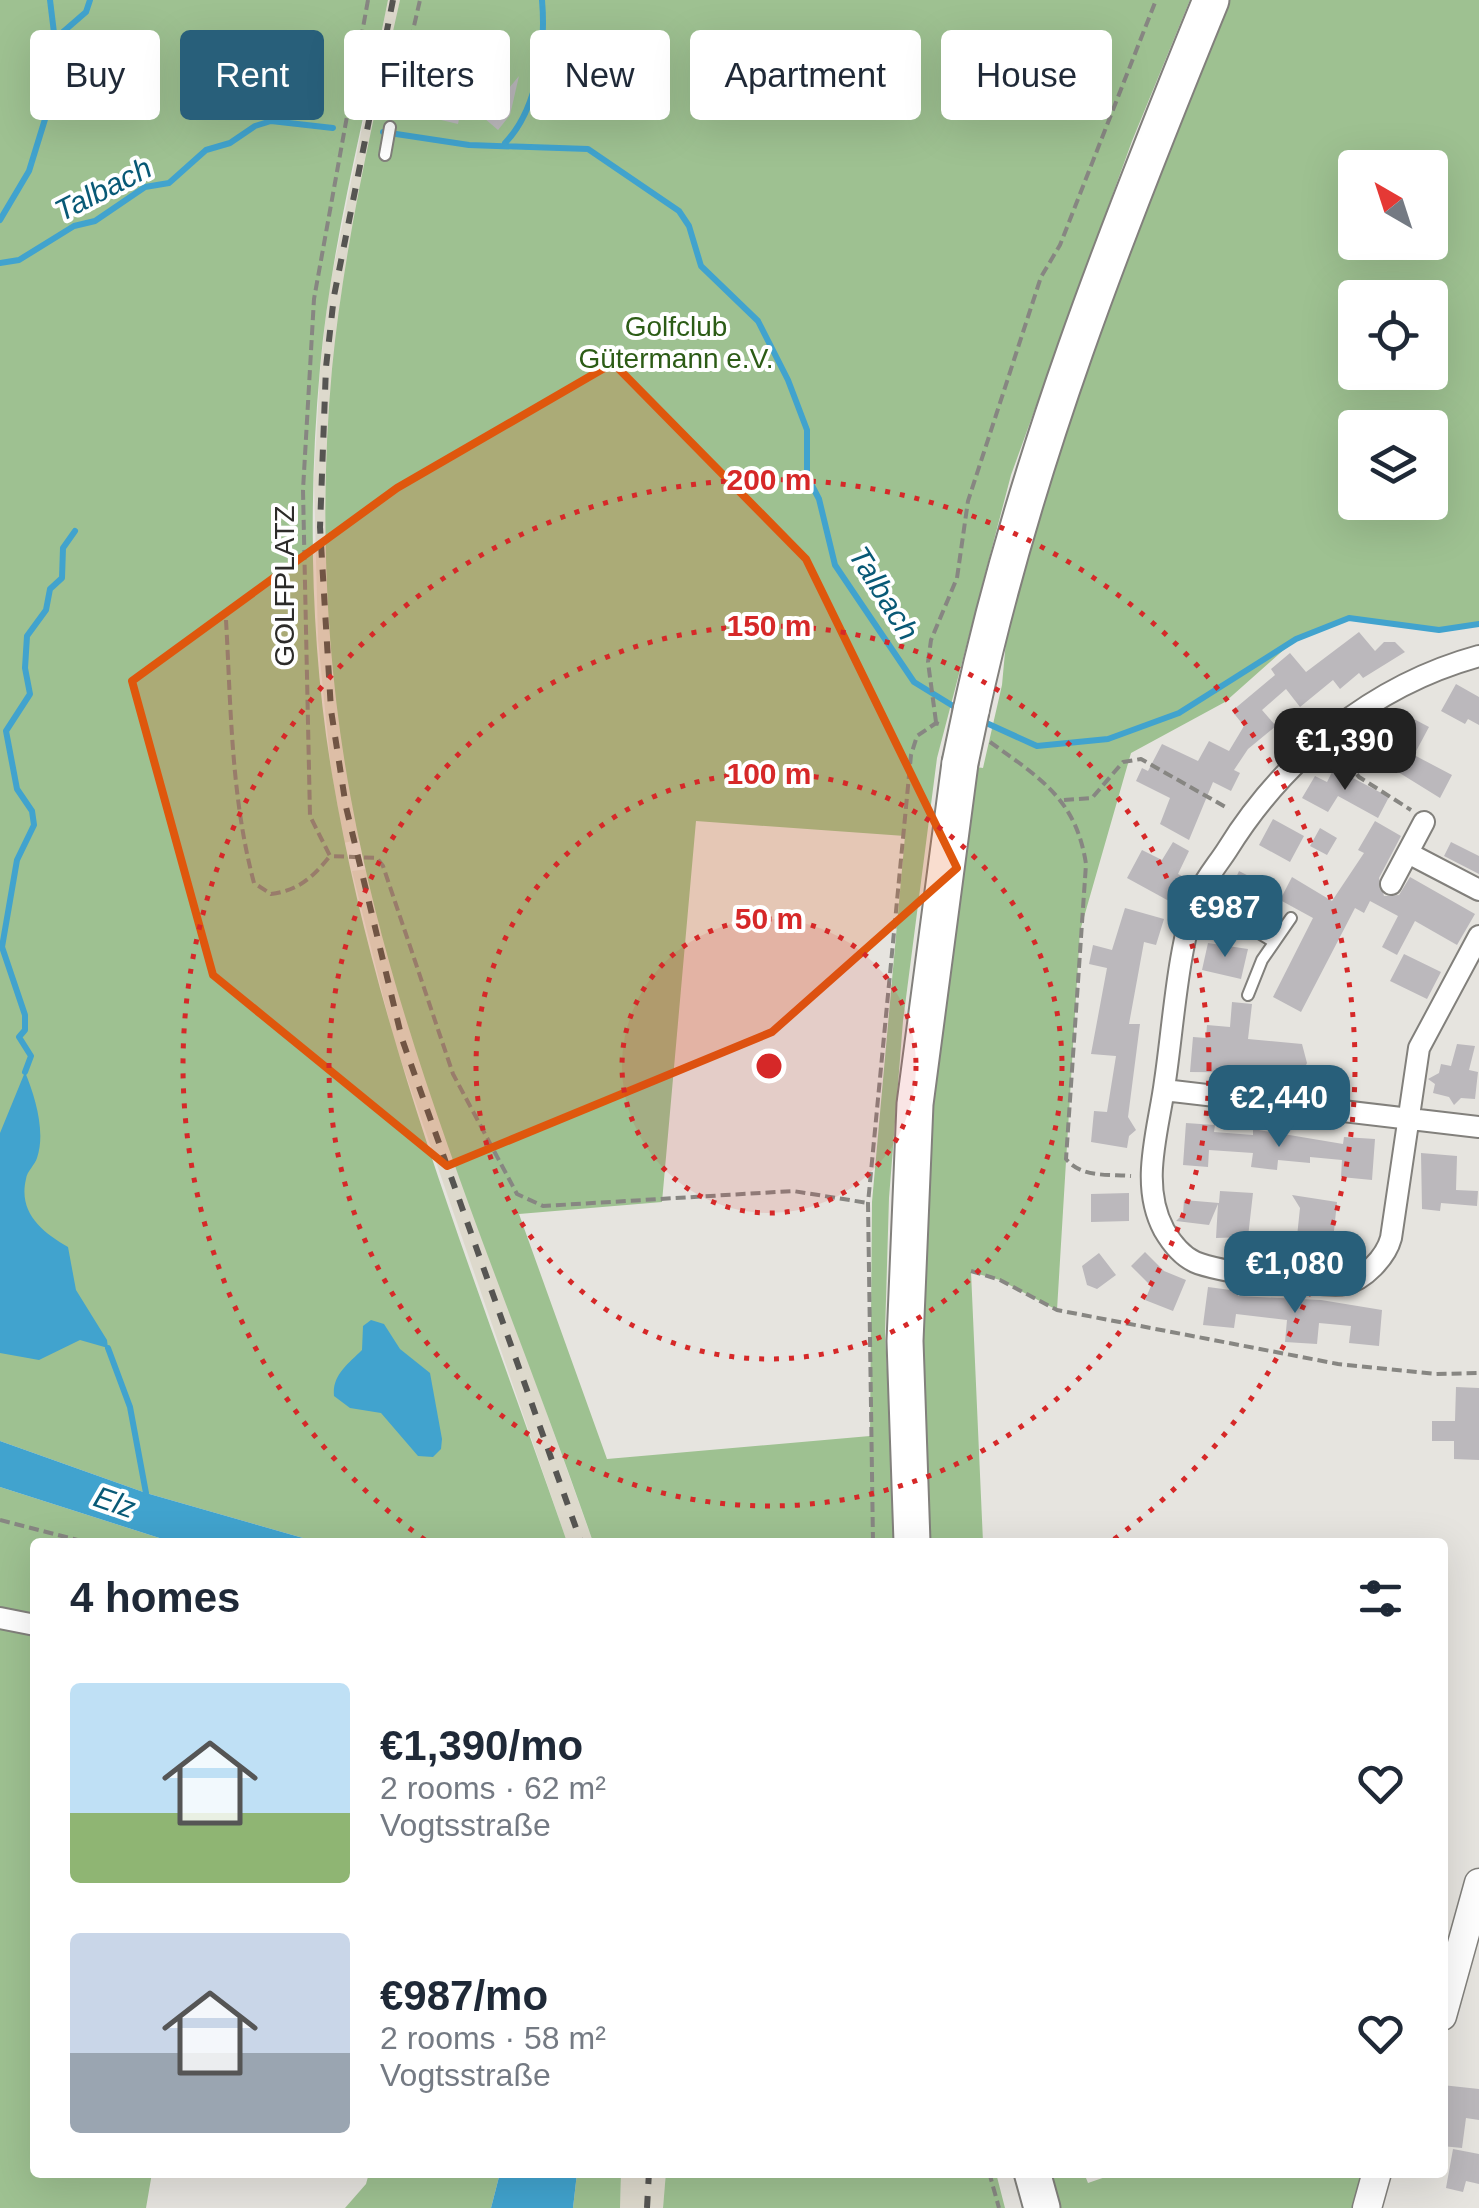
<!DOCTYPE html>
<html lang="en">
<head>
<meta charset="utf-8">
<style>
  body { margin:0; font-family:Arial,sans-serif; background:#f6f6f7; color:#1f2937; height:100vh; display:flex; flex-direction:column; font-size:38px; white-space:nowrap }
  * { box-sizing:border-box; margin:0 }
  p { font-size:32px; color:#747a83 }
  .icon { flex:none; width:55px; height:55px; fill:none; stroke:currentColor; stroke-width:2; stroke-linecap:round; stroke-linejoin:round }
  .map { position:relative; flex:1; overflow:hidden }
  .details { position:absolute; left:30px; top:1538px; width:1418px; height:640px; display:flex; flex-direction:column; background:#fff; border-radius:10px; box-shadow:0 10px 40px #0002 }
  .details>* { flex:none }
  .banner { position:absolute; left:30px; top:30px; width:1420px; height:90px; display:flex; gap:20px }
  .needle { width:65px; rotate:321deg }
  .buttons { position:absolute; left:1338px; top:150px; display:grid; gap:20px }
  .buttons a { display:grid; place-items:center; width:110px; height:110px; border-radius:10px; background:#fff; box-shadow:0 10px 40px #0002; font-size:50px }
  .price { position:absolute; translate:-50% -85px; padding:0 22px; border-radius:20px; background:#285f7a; color:#fff; font-size:32px; line-height:65px; filter:drop-shadow(0 2px 5px #0008) }
  .price::after { content:''; position:absolute; left:50%; top:60px; width:30px; height:22px; margin-left:-15px; background:inherit; clip-path:polygon(0 0,100% 0,50% 100%) }
  .price.active { background:#222; color:#fff }
  ul { padding:0; list-style:none }
  li { display:flex; align-items:center; gap:30px; height:250px; padding:0 40px }
  li span { display:grid; place-items:center; flex:none; width:280px; height:200px; border-radius:10px; color:#555 }
  li>.icon { margin-inline-start:auto }
  span .icon { width:120px; height:120px; fill:#fffc; stroke-width:1 }
  li b { font-size:42px }
  h2 { display:flex; justify-content:space-between; align-items:center; height:120px; padding:0 40px; font-size:42px }
  .tag { padding:0 35px; border-radius:10px; background:#fff; box-shadow:0 10px 40px #0002; font-size:35px; line-height:90px }
  .tag.active { background:#285f7a; color:#fff }
  .map>svg:first-child { display:block }
  .built { fill:#ddd9cc }
  .green { fill:#9ec191; fill-rule:evenodd }
  .water { fill:#41a3ce }
  .lines { fill:none; stroke-linecap:round; stroke-linejoin:round }
  .stream { stroke:#41a3ce; stroke-width:6 }
  .building { fill:#bbb8bc }
  .lane-casing { stroke:#82807c; stroke-width:14 }
  .street-casing { stroke:#82807c; stroke-width:24 }
  .secondary-casing { stroke:#82807c; stroke-width:31 }
  .highway-casing { stroke:#82807c; stroke-width:39 }
  .path { stroke:#878682; stroke-width:4; stroke-dasharray:10 5; stroke-linecap:butt }
  .lane { stroke:#fff; stroke-width:10 }
  .street { stroke:#fff; stroke-width:20 }
  .secondary { stroke:#fff; stroke-width:28 }
  .highway { stroke:#fff; stroke-width:35 }
  .rail { stroke:#565552; stroke-width:6; stroke-dasharray:12 12; stroke-linecap:butt }
  .highway-bridge-casing { stroke:#82807c; stroke-width:39; stroke-linecap:butt }
  .highway-bridge { stroke:#fff; stroke-width:35 }
  .marked { fill:#df570d; fill-opacity:0.2; stroke:#df570d; stroke-width:8; stroke-linejoin:round }
  .ring { fill:none; stroke:#d62828; stroke-width:5; stroke-dasharray:5 10 }
  .labels { text-anchor:middle; dominant-baseline:central; stroke-width:8; stroke-linejoin:round; paint-order:stroke }
  .park-label { font-size:28px; fill:#2c5c16; stroke:#fff }
  .street-label { font-size:28px; fill:#2c2b29; stroke:#fff }
  .water-label { font-size:30px; font-style:italic; fill:#085976; stroke:#fff }
  .centre { fill:#d62828; stroke:#fff; stroke-width:5 }
  .ring-label { font-size:30px; text-anchor:middle; font-weight:bold; fill:#d62828; stroke:#fff; stroke-width:8; stroke-linejoin:round; paint-order:stroke }
</style>
</head>
<body>
<div class="map">
<svg width="1479" height="2208" viewBox="0 0 1479 2208">
  <rect width="100%" height="100%" fill="#e6e4df"/>
  <path class="built" d="M388,0H400L341,296L328,443L332,652L346,767L360,839L344,843L331,769L318,640L314,479L320,371L328,295Z
    M368,869L411,1035L593,1542H567L394,1040L352,871Z
    M621,2173H666L663,2208H620Z"/>
  <path class="green" d="M0,0H388C364,122 331,244 320,368C308,500 310,643 332,774C376,1038 480,1290 567,1542H317L146,1493L0,1441Z
    M400,0H1190L1132,141L1011,475L937,758L903,1021L889,1198L885,1333L896,1542H593C509,1297 398,1055 351,799C325,658 319,511 332,369C344,245 373,121 400,0ZM696,821L905,836L872,1202L870,1436L607,1459L519,1214L662,1202Z
    M1230,0H1479V624L1439,630L1349,618L1296,639L1225,702L1131,753L1080,931L1057,1310L1000,1280L971,1272L983,1542H929C920,1396 919,1247 931,1100C940,989 961,877 976,767L983,768L1002,685L1006,641L1051,474L1099,327ZM1355,168H1430V242H1355ZM1355,298H1430V372H1355ZM1355,428H1430V502H1355Z
    M0,1487L172,1542H35V2172L152,2173L146,2208H0Z
    M666,2172L996,2173L1005,2208H663Z
    M1120,2172L1362,2173L1354,2208H1059L1048,2173H1084L1088,2183Z
    M369,2173H500L491,2208H345L366,2184Z
    M577,2173H621L620,2208H573Z"/>
  <path class="water" d="M25,1072C35,1096 46,1132 37,1158C35,1165 27,1171 26,1179C18,1213 42,1232 68,1247L76,1290L107,1340L108,1348L80,1340L39,1360L0,1353V1133Z
    M371,1320L384,1324L400,1349L430,1373L442,1439L441,1449L433,1457L418,1456L381,1413L350,1408L334,1396C332,1375 348,1364 362,1350L363,1326Z
    M0,1441L146,1493L317,1542H172L0,1487Z
    M500,2173H577L573,2208H491Z"/>
  <g class="lines">
    <path class="stream" d="M56,38L86,12L90,0
      M383,132L469,145L588,149L679,211L689,226L701,266L758,321L788,380L807,430V476L819,499L835,565L914,682L958,709
      M505,143C538,109 546,46 542,0
      M0,220L29,171L59,74L50,0
      M0,263L19,260L74,226L95,221L145,187L169,183L206,150L230,143L255,126L271,121L333,128
      M982,721L1037,746L1108,739L1179,713L1296,639L1349,618L1439,630L1479,624
      M25,1072L31,1056L19,1037L25,1030V1015L2,947L17,860L34,825L32,811L17,789L6,731L30,694L25,668L27,636L46,610L50,589L62,578L63,548L75,531
      M108,1348L130,1407L146,1493"/>
  </g>
  <path class="building" d="M519,76L510,115L498,130L484,118Z
    M445,102L462,105L458,124L441,120Z
    M1359,632L1375,651L1384,642H1395L1405,652L1363,678L1359,673L1340,689L1333,680L1300,707L1286,689L1262,710L1276,726L1248,749L1234,770L1240,773L1231,791L1213,782L1189,840L1160,824L1170,798L1136,781L1142,768L1148,771L1162,744L1198,761L1209,741L1229,751L1244,726L1232,711L1275,675L1271,669L1290,653L1306,672Z
    M1456,684L1479,697V725L1468,719L1465,724L1441,711Z
    M1412,718L1429,727L1414,755L1452,775L1440,798L1361,749L1376,723L1401,738Z
    M1334,768L1389,797L1378,818L1338,796L1328,812L1302,798L1315,776L1327,782Z
    M1273,819L1304,836L1290,862L1259,845Z
    M1375,821L1401,836L1379,878L1384,896L1399,895L1410,877L1475,914L1457,945L1415,921L1397,955L1382,947L1398,916L1370,901L1364,913L1355,908L1301,1012L1273,997L1313,918L1280,900L1292,877L1332,901L1364,853L1358,850Z
    M1320,828L1337,838L1327,855L1310,846Z
    M1173,842L1189,851L1178,874L1190,880L1182,900L1171,895L1169,901L1127,878L1142,850L1162,860Z
    M1451,842L1479,856V874L1444,856Z
    M1239,871L1274,889L1262,912L1228,895Z
    M1125,908L1164,919L1156,945L1144,942L1129,1024H1140L1128,1117L1136,1130L1129,1136L1127,1148L1091,1142L1094,1111L1107,1112L1116,1056L1091,1054L1107,968L1089,964L1093,945L1112,950Z
    M1208,943L1248,949L1241,979L1202,970Z
    M1404,954L1441,972L1427,999L1390,981Z
    M1232,1002L1252,1004L1248,1039L1302,1044L1307,1063L1300,1077L1284,1078V1082L1266,1080L1267,1073L1190,1072L1193,1037L1206,1038L1207,1025L1230,1027Z
    M1457,1044L1475,1046L1469,1070L1478,1072L1475,1099L1461,1098L1454,1105L1449,1097L1433,1093L1435,1084L1428,1079L1439,1073L1441,1064L1451,1066Z
    M1186,1123L1215,1125L1214,1132L1253,1135V1129L1343,1144L1344,1137L1375,1139L1372,1180L1341,1177L1342,1160L1310,1157V1163L1278,1160L1277,1170L1251,1167L1253,1153L1209,1150L1208,1167L1183,1165Z
    M1421,1153L1457,1156L1456,1190L1478,1191L1477,1206L1441,1203L1440,1211L1422,1209Z
    M1220,1191L1253,1193L1248,1237L1216,1238L1218,1204L1209,1225L1176,1221L1183,1214L1184,1200L1219,1203Z
    M1129,1193V1221L1091,1222V1194Z
    M1292,1195L1337,1202L1332,1250L1296,1246L1300,1208Z
    M1145,1252L1164,1271L1186,1280L1173,1311L1145,1300L1151,1286L1131,1266Z
    M1099,1253L1116,1275L1097,1289L1087,1285L1082,1266Z
    M1208,1287L1238,1291V1296L1321,1300L1382,1310L1379,1346L1349,1343L1351,1326L1319,1323L1317,1344L1285,1342L1287,1320L1236,1314L1234,1328L1203,1325Z
    M1456,1387L1479,1388V1460L1454,1459V1441H1432V1421H1455Z
    M1442,2085L1479,2089V2120L1466,2118L1462,2148L1442,2146Z
    M1453,2149L1479,2154V2184L1466,2181L1463,2192L1446,2188Z"/>
  <g class="lines">
    <defs>
      <path id="lane" d="M385,155L390,127
        M1198,896L1274,942
        M1248,995L1262,960L1291,918"/>
      <path id="street" d="M1479,656C1373,685 1284,758 1227,850C1218,864 1205,879 1198,895C1178,942 1173,1029 1165,1081C1159,1129 1139,1184 1164,1230C1171,1242 1182,1256 1195,1262C1215,1271 1325,1288 1345,1284C1364,1280 1386,1257 1391,1238L1419,1048L1479,936
        M1408,853L1479,890
        M1391,884L1424,822
        M1164,1090L1479,1127
        M0,1618L35,1625"/>
      <path id="secondary" d="M1442,2016L1479,1883
        M1367,2208L1377,2172"/>
      <path id="highway" d="M971,711C1024,465 1116,232 1211,0
        M912,1542L905,1341L915,1104L960,763
        M1032,2172L1042,2208"/>
    </defs>
    <use href="#lane" class="lane-casing"/>
    <use href="#street" class="street-casing"/>
    <use href="#secondary" class="secondary-casing"/>
    <use href="#highway" class="highway-casing"/>
    <path class="path" d="M368,0L314,299L303,490L310,816L330,856L377,858L383,866L453,1074L517,1194L543,1206L793,1191L868,1203
      M394,113L420,0
      M226,620C231,708 231,797 254,883L271,894C299,890 312,878 330,856
      M936,722L928,662L931,640L957,578L968,501L1041,277L1060,245L1156,0
      M990,742C1040,778 1076,799 1086,864L1066,1159C1082,1178 1108,1174 1131,1176
      M1338,751L1359,777L1411,810
      M1064,800L1092,798L1123,762L1141,759L1229,809
      M971,1271L1000,1280L1057,1310L1338,1364L1436,1374L1479,1373
      M0,1520L85,1542
      M873,1542L868,1203L911,755L917,736L936,723L943,725
      M989,2172L999,2208"/>
    <use href="#lane" class="lane"/>
    <use href="#street" class="street"/>
    <use href="#secondary" class="secondary"/>
    <use href="#highway" class="highway"/>
    <path class="rail" d="M393,0L334,296L326,367L320,527L331,710L346,807L402,1039L581,1542
      M647,2208L649,2172"/>
    <defs>
      <path id="highway-bridge" d="M960,763L971,711"/>
    </defs>
    <use href="#highway-bridge" class="highway-bridge-casing"/>
    <use href="#highway-bridge" class="highway-bridge"/>
  </g>
  <path class="marked" d="M613,363L806,559L957,868L772,1032L447,1166L213,975L132,681L397,488Z"/>
  <circle cx="769" cy="1066" r="147" fill="#d62828" fill-opacity=".12"/>
  <g class="ring">
    <circle cx="769" cy="1066" r="147"/>
    <circle cx="769" cy="1066" r="293"/>
    <circle cx="769" cy="1066" r="440"/>
    <path d="M425 1540A586 586 0 1 1 1113 1540"/>
  </g>
  <g class="labels">
    <g class="park-label">
      <text x="676" y="326">Golfclub<tspan x="676" dy="32">Gütermann e.V.</tspan></text>
    </g>
    <g class="street-label">
      <text transform="translate(284 586) rotate(-90)">GOLFPLATZ</text>
    </g>
    <g class="water-label">
      <text transform="translate(103 189) rotate(-27)">Talbach</text>
      <text transform="translate(884 593) rotate(58)">Talbach</text>
      <text transform="translate(115 1502) rotate(19)">Elz</text>
    </g>
  </g>
  <circle cx="769" cy="1066" r="15" class="centre"/>
  <g class="ring-label">
    <text x="769" y="490">200 m</text>
    <text x="769" y="636">150 m</text>
    <text x="769" y="784">100 m</text>
    <text x="769" y="929">50 m</text>
  </g>
</svg>
<div class="buttons">
<a><svg class="needle" viewBox="-14 -14 28 28"><path d="M0-13l5 13h-10z" fill="#e53935"/><path d="M0 13l5-13h-10z" fill="#747a83"/></svg></a>
<a><svg class="icon" aria-label="locate" viewBox="0 0 24 24"><circle cx="12" cy="12" r="6"/><path d="M12 2v4M12 18v4M2 12h4M18 12h4"/></svg></a>
<a><svg class="icon" aria-label="layers" viewBox="0 0 24 24"><path d="M12 4l9 5-9 5-9-5zM3 14l9 5 9-5"/></svg></a>
</div>
<b class="price active" style="left:1345px;top:793px">€1,390</b>
<b class="price" style="left:1225px;top:960px">€987</b>
<b class="price" style="left:1279px;top:1150px">€2,440</b>
<b class="price" style="left:1295px;top:1316px">€1,080</b>
<div class="banner">
<a class="tag">Buy</a>
<a class="tag active">Rent</a>
<a class="tag">Filters</a>
<a class="tag">New</a>
<a class="tag">Apartment</a>
<a class="tag">House</a>
</div>
<section class="details">
<h2>4 homes<svg class="icon" aria-label="filters" viewBox="0 0 24 24"><path d="M4 7h16M4 17h16"/><circle cx="9" cy="7" r="2"/><circle cx="15" cy="17" r="2"/></svg></h2>
<ul>
<li><span style="background:linear-gradient(#bfe0f5 65%,#8fb573 0)"><svg class="icon" aria-label="home" viewBox="0 0 24 24"><path d="M3 11l9-7 9 7M6 9v11h12V9"/></svg></span><div><b>€1,390/mo</b><p>2 rooms · 62 m²</p><p>Vogtsstraße</p></div><svg class="icon" aria-label="heart" viewBox="0 0 24 24"><path d="M12 20l-8-8c-3-5 5-10 8-4 3-6 11-1 8 4z"/></svg></li>
<li><span style="background:linear-gradient(#c9d6e8 60%,#9aa5b1 0)"><svg class="icon" aria-label="home" viewBox="0 0 24 24"><path d="M3 11l9-7 9 7M6 9v11h12V9"/></svg></span><div><b>€987/mo</b><p>2 rooms · 58 m²</p><p>Vogtsstraße</p></div><svg class="icon" aria-label="heart" viewBox="0 0 24 24"><path d="M12 20l-8-8c-3-5 5-10 8-4 3-6 11-1 8 4z"/></svg></li>
</ul>
</section>
</div>
</body>
</html>
